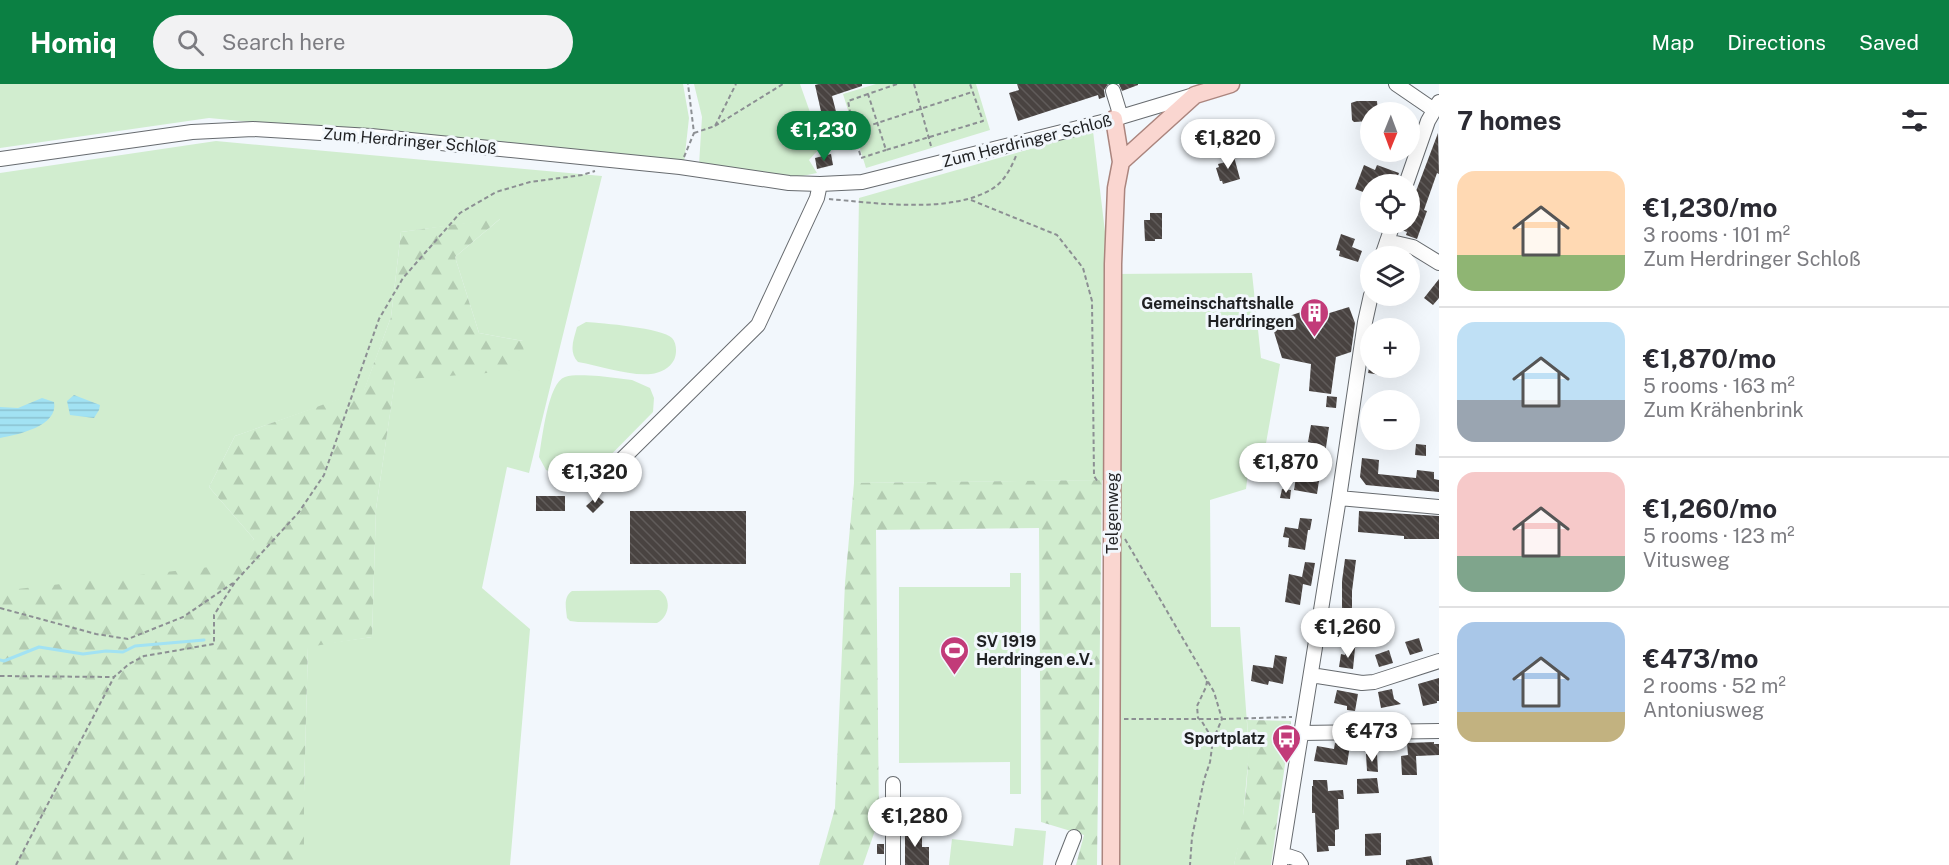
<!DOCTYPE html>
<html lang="en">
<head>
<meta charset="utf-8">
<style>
  body { margin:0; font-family:"Public Sans",sans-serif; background:#f2f2f3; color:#2b2b33; height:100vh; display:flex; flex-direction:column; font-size:22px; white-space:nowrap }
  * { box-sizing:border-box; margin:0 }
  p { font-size:20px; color:#7c7c81 }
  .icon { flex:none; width:33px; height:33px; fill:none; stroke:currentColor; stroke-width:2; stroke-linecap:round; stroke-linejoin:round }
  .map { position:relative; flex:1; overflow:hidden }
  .panel { display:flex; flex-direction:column; background:#fff; width:510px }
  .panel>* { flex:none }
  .needle { width:39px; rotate:181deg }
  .tools { position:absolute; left:1360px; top:18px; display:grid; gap:12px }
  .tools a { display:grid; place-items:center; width:60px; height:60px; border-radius:50%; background:#fff; box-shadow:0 6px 24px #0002; font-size:30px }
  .price { position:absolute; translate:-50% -51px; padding:0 14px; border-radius:21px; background:#fff; color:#222; font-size:20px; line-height:39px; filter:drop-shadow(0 2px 3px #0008) }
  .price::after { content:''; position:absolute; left:50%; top:36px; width:18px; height:14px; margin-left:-9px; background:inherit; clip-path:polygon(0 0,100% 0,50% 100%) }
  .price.active { background:#0b8043; color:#fff }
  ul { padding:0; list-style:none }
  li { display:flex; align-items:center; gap:18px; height:150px; padding:0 18px }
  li+li { border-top:2px solid #e1e1e2 }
  li span { display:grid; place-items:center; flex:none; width:168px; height:120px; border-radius:18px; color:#555 }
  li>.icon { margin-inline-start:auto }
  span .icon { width:72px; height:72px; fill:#fffc; stroke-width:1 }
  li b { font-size:26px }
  h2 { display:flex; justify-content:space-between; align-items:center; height:72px; padding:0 18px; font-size:26px }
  header { display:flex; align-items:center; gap:36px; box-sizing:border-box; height:84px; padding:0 30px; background:#0b8043; color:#fff }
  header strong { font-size:28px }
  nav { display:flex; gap:33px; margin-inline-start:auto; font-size:21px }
  .search { width:420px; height:54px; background:#f2f2f3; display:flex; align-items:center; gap:15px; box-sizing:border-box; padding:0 21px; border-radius:33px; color:#7c7c81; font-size:22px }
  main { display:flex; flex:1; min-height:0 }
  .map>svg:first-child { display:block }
  .green { fill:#d1edcf }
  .forest { fill:url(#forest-firs) }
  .water { fill:url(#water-rules) }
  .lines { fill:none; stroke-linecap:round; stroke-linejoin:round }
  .stream { stroke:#a2e2f3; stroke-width:3 }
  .building { fill:url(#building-back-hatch) }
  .minor-casing { stroke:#676b6f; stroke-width:16 }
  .major-casing { stroke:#ab857e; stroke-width:19 }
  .path { stroke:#8c8f93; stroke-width:2; stroke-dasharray:4.5 3; stroke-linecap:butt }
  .minor { stroke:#fff; stroke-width:14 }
  .major { stroke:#fad6d0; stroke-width:16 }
  .labels { text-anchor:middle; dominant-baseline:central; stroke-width:6; stroke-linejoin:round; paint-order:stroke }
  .street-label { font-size:16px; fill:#1f2022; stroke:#f2f7fc }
  .poi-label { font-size:16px; font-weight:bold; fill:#1f2022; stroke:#f2f7fc; text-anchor:end }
</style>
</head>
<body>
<header>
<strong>Homiq</strong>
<div class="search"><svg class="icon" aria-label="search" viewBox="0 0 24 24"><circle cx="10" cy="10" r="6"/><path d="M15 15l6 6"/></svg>Search here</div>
<nav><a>Map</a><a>Directions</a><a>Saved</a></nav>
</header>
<main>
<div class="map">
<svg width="1439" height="781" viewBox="0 0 1439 781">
  <defs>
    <pattern id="forest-firs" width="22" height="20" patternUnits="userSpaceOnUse" patternTransform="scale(1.5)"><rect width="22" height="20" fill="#d1edcf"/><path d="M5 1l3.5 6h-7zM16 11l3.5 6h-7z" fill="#b3cbb1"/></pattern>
    <pattern id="water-rules" width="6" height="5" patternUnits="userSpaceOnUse" patternTransform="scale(1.5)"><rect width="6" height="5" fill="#a2e2f3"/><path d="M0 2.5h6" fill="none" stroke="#8bc2d0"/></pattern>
    <pattern id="building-back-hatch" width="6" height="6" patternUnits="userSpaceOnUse" patternTransform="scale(1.5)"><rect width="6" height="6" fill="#494341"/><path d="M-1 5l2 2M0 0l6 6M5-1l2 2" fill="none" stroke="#605b5a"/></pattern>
  </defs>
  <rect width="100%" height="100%" fill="#f2f7fc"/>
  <path class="green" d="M0,0H683L689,34L684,79L209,34L0,64Z
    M694,0H800L822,62L809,76L817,89L792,94L699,81L702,33Z
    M876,0H976L990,46L866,84L843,10Z
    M1093,47L1110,190L1252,189L1261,274L1280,280L1265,365L1251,364L1246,405L1210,416L1211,543H1240L1249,667L1242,746L1234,781H1120L1121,396L854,399L859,114Z
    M216,57L602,92L529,389L507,383L482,504L530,545L510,781H304V708L308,562L372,553L376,425L395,295L523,257L479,249L455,173L500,135L401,148L391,233L364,307L235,352L209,403L254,455L0,781V89Z
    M586,238C601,239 663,244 672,254C677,259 677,270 674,276C670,284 660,289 651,290C628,292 601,282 578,278C568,267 574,255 577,243Z
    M599,292L632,296L650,304L654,314L653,328L594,388C579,395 562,392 546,386L539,373C542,356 548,298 565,293C575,290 589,292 599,292Z
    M1010,489H1021V710H1010V678L899,679V503H1010Z
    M659,506C672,513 670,533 657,539L578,538L570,537L567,534C566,524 563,513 572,507Z
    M1015,744L1046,747L1043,781H949L952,755L1013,762Z"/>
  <path class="forest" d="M501,134L455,173L479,249L523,257L525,286L395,296L376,425L372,553L308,563L304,708V781H0V507L227,481L254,455L209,403L235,352L364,306L391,233L401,148Z
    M1102,396L1097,781H1076L1084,751L1041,738L1039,444L876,446L879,735L863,781H819L835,724L845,499L854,399Z
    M1247,636L1291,637L1271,781H1234C1244,734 1251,685 1247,636Z"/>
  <path class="water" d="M74,311L100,321L99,326L94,334L70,331L67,317Z
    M42,314L54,318C59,342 17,351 0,354V323L18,324Z"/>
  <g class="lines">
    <path class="stream" d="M0,576L4,577L39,563L83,570L106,567L123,568L135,562L204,556"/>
  </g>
  <path class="building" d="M819,0H862V2L832,12L839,39L846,37L852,60L835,63L828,34L823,36L815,1Z
    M1017,0H1108L1104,6L1105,13L1099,15L1098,11L1018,37L1009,9L1019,6Z
    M1119,0H1138V1L1122,7Z
    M1357,17H1377L1378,28H1371V37L1354,38L1352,36L1351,19Z
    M1438,49L1439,90L1437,89L1424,126L1427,127L1417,155L1406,151L1407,148L1402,146L1404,140H1410V123Z
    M1233,69L1240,95L1223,100L1222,97H1220L1216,84L1219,83L1218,80L1226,78L1224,72Z
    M831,70L833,81L817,85L815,74Z
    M1364,81L1375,86L1377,81L1399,89L1395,100H1371V111L1355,105Z
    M1150,129H1162V155H1155V157H1145L1144,136H1150Z
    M1341,150L1355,155L1352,163L1362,167L1358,178L1339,172L1340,167L1336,166Z
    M1439,195V214L1433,221L1424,214Z
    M1349,223L1355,239L1351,268L1336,273L1331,310L1309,307L1311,280L1282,274L1271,238L1307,226L1310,235Z
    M1369,284H1395L1394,293L1368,289Z
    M1327,312L1337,313L1336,324L1326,323Z
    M1311,341L1329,343L1325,370L1311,368L1312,359L1308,358Z
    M1416,360L1426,361V372L1415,371Z
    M1362,374L1379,376L1378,390L1416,394L1417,386L1434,388V395L1439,396V408L1366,401L1360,393Z
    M1295,387L1320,390L1317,410L1294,406L1296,393L1294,392Z
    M1282,405L1291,406L1290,415L1280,414Z
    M536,412H565V427H536Z
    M597,412L604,418L593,429L586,422Z
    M630,427H746V480H630Z
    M1359,427L1439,432V455H1404V452L1358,448Z
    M1300,434L1312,435L1310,446H1308L1305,466L1288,463L1289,454L1283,453L1285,443L1298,445Z
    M1345,475L1356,476L1352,507V528L1347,555H1343V551L1333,550L1337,529L1342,530V497Z
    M1305,478L1315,479L1311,502L1303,500L1300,521L1285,518L1289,490L1302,493Z
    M1419,554L1423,567L1410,571L1405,558Z
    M1346,563L1355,564L1353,585L1339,583L1341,570L1345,571Z
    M1389,566L1393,579L1379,583L1375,571Z
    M1275,571L1287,573L1283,600L1269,597L1268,601L1251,597L1253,581L1273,584Z
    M1439,594V617H1437V619L1423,622L1418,600Z
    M1392,605L1394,615L1401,620L1381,624L1378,608Z
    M1337,606L1358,610L1355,627L1347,626V622L1334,619Z
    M1434,658V660H1439V671L1416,672L1417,691H1402L1401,672L1408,671L1407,659Z
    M1335,659L1350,661L1347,681L1314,677L1317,662L1334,665Z
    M1366,670H1377L1378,688L1367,687Z
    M1377,694L1379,709L1357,710V695Z
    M1313,696H1327L1328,707L1343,706L1344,715H1338L1339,745L1335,746V762H1328L1329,767L1317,768L1315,729H1312V702H1313Z
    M905,743H922V763H929V781H905Z
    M1381,749V771L1365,772V750Z
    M877,760H884V770H877Z
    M1431,772L1433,781H1406V776Z"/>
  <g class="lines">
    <defs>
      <path id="minor" d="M1396,0L1434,26
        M1113,7L1121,33
        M0,75L192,48L253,45L371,52L680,83L789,99L820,100L862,98L1114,35L1194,11
        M1406,100L1428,37L1439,18
        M1387,157L1413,163L1439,179
        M1382,172L1393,140
        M604,393L758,241L817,114L820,100
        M1339,414L1439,423
        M1311,591L1362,599L1374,598L1439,577
        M1301,649L1439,647
        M893,700V781
        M1282,770L1297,775L1301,781
        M1063,781L1074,753
        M1280,781L1339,414L1365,238L1371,211"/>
      <path id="major" d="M1121,78L1195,11L1231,0
        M1111,781L1113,180L1116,104L1121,78L1114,35"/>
    </defs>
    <use href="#minor" class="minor-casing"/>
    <use href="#major" class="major-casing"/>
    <path class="path" d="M897,0L868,10L886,66L983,37L970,0
      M914,0L931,62
      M868,10L848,17L852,38C864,44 857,50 857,59C858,64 860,69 861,74L886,66
      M715,42L783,0
      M859,45L972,8
      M694,49L715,42L736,0
      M684,73L694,49L688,0
      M829,115C875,119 951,130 992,105C1004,98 1011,84 1016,72
      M971,116L1057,151L1083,184L1092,217L1094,392L1098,398
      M1125,455L1214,608L1222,635L1213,656L1210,678L1204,696L1192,753L1190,781
      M0,524L96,550L128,555L183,533L233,499
      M0,592L114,593
      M1207,597L1206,603L1197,622L1198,634L1201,636L1213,656
      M1124,635H1222L1292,633
      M16,781L114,593L129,580L144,572L214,560V531L235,498L299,428L324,391L379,235L403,194L460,129L496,108L530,98L582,91L595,87"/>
    <use href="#minor" class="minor"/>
    <use href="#major" class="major"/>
  </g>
  <defs>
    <symbol id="building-pin" viewBox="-11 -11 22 30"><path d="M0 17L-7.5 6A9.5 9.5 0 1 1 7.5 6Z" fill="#c23b79" stroke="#f2f7fc"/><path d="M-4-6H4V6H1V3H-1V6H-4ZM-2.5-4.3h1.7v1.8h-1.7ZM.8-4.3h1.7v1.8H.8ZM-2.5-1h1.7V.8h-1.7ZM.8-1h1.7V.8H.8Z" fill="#fff"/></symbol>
    <symbol id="stadium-pin" viewBox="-11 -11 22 30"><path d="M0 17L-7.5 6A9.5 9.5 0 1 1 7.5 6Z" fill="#c23b79" stroke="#f2f7fc"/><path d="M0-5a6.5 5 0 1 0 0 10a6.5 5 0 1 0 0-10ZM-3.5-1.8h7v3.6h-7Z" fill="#fff"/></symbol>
    <symbol id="bus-pin" viewBox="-11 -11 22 30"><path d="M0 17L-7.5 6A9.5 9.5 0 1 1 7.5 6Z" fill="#c23b79" stroke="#f2f7fc"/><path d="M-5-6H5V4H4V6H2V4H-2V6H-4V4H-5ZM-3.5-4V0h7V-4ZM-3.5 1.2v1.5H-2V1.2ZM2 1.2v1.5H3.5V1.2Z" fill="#fff"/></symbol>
  </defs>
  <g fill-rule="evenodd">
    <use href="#building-pin" x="1298" y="212" width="33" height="45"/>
    <use href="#stadium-pin" x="938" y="550" width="33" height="45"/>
    <use href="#bus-pin" x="1270" y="638" width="33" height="45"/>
  </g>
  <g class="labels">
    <g class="street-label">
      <text transform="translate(410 57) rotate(5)">Zum Herdringer Schloß</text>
      <text transform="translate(1027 57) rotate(-14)">Zum Herdringer Schloß</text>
      <text transform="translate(1112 429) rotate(-90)">Telgenweg</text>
    </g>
    <g class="poi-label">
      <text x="1294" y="219">Gemeinschaftshalle<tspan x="1294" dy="18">Herdringen</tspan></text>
      <text x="976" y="557" text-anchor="start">SV 1919<tspan x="976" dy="18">Herdringen e.V.</tspan></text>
      <text x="1265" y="654">Sportplatz</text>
    </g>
  </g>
</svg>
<div class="tools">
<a><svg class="needle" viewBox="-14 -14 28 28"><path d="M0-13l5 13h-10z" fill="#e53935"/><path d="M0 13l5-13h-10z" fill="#7c7c81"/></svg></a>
<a><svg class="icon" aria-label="locate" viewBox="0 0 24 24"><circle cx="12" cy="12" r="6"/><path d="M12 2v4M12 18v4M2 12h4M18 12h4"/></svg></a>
<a><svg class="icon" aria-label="layers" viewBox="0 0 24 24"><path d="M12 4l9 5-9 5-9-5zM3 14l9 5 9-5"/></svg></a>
<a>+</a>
<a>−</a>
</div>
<b class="price active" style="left:824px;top:78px">€1,230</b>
<b class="price" style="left:1228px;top:86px">€1,820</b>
<b class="price" style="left:1286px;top:410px">€1,870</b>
<b class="price" style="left:595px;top:420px">€1,320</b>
<b class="price" style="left:1348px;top:575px">€1,260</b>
<b class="price" style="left:1372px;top:679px">€473</b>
<b class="price" style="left:915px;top:764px">€1,280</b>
</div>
<section class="panel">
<h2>7 homes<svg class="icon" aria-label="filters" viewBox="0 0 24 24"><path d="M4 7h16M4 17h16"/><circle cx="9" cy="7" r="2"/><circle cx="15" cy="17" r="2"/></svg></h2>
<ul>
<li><span style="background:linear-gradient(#ffd9b3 70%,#8fb573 0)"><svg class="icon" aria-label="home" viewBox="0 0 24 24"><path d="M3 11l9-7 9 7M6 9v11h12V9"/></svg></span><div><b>€1,230/mo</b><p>3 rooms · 101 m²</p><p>Zum Herdringer Schloß</p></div></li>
<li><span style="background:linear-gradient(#bfe0f5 65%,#9aa5b1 0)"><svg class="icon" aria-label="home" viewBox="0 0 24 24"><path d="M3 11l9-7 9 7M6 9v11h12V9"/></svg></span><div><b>€1,870/mo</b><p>5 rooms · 163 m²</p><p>Zum Krähenbrink</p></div></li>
<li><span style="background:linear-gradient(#f6c9c9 70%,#7fa58c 0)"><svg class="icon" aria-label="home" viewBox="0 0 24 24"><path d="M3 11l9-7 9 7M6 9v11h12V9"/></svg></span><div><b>€1,260/mo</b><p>5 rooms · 123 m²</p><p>Vitusweg</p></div></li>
<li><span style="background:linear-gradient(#a9c7e8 75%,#c2b280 0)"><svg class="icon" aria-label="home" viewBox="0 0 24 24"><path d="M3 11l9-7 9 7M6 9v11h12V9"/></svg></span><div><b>€473/mo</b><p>2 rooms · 52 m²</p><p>Antoniusweg</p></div></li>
</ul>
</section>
</main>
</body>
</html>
